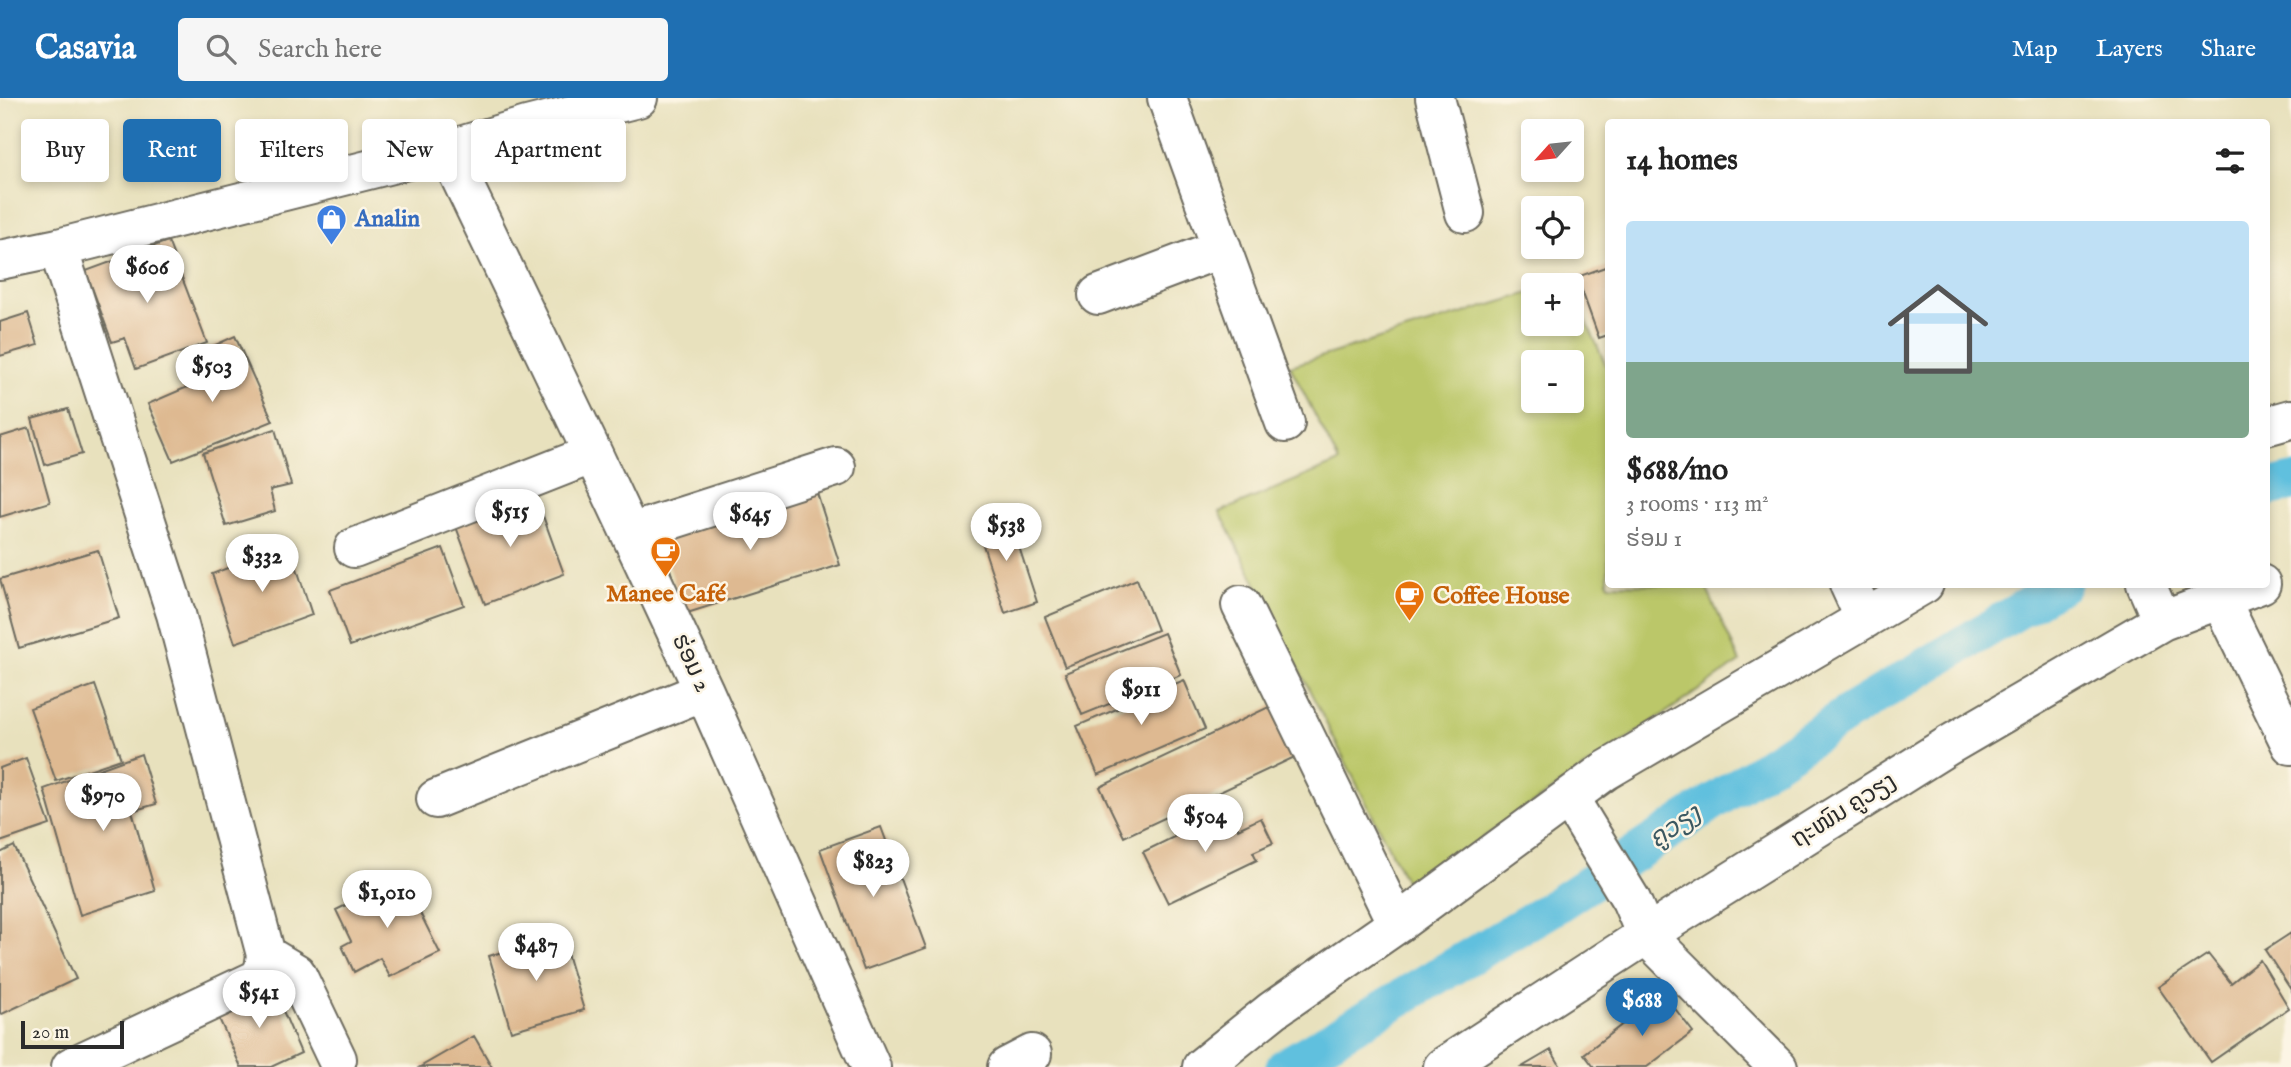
<!DOCTYPE html>
<html lang="en">
<head>
<meta charset="utf-8">
<style>
  body { margin:0; font-family:"IM FELL English","Noto Sans Lao",serif; background:#f6f6f6; color:#222; height:100vh; display:flex; flex-direction:column; font-size:26px; white-space:nowrap }
  * { box-sizing:border-box; margin:0 }
  p { font-size:23px; color:#767676 }
  .icon { flex:none; width:38px; height:38px; fill:none; stroke:currentColor; stroke-width:2; stroke-linecap:round; stroke-linejoin:round }
  .map { position:relative; flex:1; overflow:hidden }
  .panel { position:absolute; left:1605px; top:21px; width:665px; height:469px; display:flex; flex-direction:column; background:#fff; border-radius:7px; box-shadow:0 4px 10px #0003 }
  .panel>* { flex:none }
  .hud { position:absolute; left:21px; top:21px; width:665px; height:63px; display:flex; gap:14px }
  .needle { width:46px; rotate:243deg }
  .tools { position:absolute; left:1521px; top:21px; display:grid; gap:14px }
  .tools a { display:grid; place-items:center; width:63px; height:63px; border-radius:7px; background:#fff; box-shadow:0 4px 10px #0003; font-size:35px }
  .scale { position:absolute; left:21px; bottom:18px; width:103px; box-sizing:border-box; padding-left:7px; border:4px solid #2b2b2b; border-top:0; font-size:19px; line-height:24px; white-space:nowrap; color:#2b2b2b; -webkit-text-stroke:5px #fcf5e5; paint-order:stroke }
  .price { position:absolute; translate:-50% -60px; padding:0 16px; border-radius:24px; background:#fff; color:#222; font-size:23px; line-height:46px; filter:drop-shadow(0 2px 4px #0008) }
  .price::after { content:''; position:absolute; left:50%; top:42px; width:21px; height:16px; margin-left:-10px; background:inherit; clip-path:polygon(0 0,100% 0,50% 100%) }
  .price.current { background:#1f6fb2; color:#fff }
  ul { padding:0; list-style:none }
  li { display:grid; align-content:center; gap:14px; height:371px; padding:0 21px }
  li+li { border-top:2px solid #e0e0e0 }
  li span { display:grid; place-items:center; height:217px; border-radius:7px; color:#555 }
  li>.icon { margin-inline-start:auto }
  span .icon { width:126px; height:126px; fill:#fffc; stroke-width:1 }
  li b { font-size:30px }
  h2 { display:flex; justify-content:space-between; align-items:center; height:84px; padding:0 21px; font-size:30px }
  .chip { padding:0 24px; border-radius:7px; background:#fff; box-shadow:0 4px 10px #0003; font-size:24px; line-height:63px }
  .chip.current { background:#1f6fb2; color:#fff }
  header { display:flex; align-items:center; gap:42px; box-sizing:border-box; height:98px; padding:0 35px; background:#1f6fb2; color:#fff }
  header strong { font-size:33px }
  nav { display:flex; gap:38px; margin-inline-start:auto; font-size:24px }
  .search { width:490px; height:63px; background:#f6f6f6; display:flex; align-items:center; gap:18px; box-sizing:border-box; padding:0 24px; border-radius:7px; color:#767676; font-size:26px }
  .map>svg:first-child { display:block }
  .green { fill:#bbc769; stroke:#73794a; stroke-width:2; fill-rule:evenodd }
  .lines { fill:none; stroke-linecap:round; stroke-linejoin:round }
  .canal { stroke:#60c0de; stroke-width:37 }
  .building { fill:#deb991 }
  .minor-casing { stroke:#6d6b5e; stroke-width:42 }
  .minor { stroke:#fff; stroke-width:38 }
  .labels { text-anchor:middle; dominant-baseline:central; stroke-width:5; stroke-linejoin:round; paint-order:stroke }
  .shop-label { font-size:24px; font-weight:bold; fill:#366cbe; stroke:#fcf5e5; text-anchor:start }
  .food-label { font-size:24px; font-weight:bold; fill:#c56008; stroke:#fcf5e5 }
  .street-label { font-size:24px; fill:#2b2b2b; stroke:#fcf5e5 }
  .water-label { font-size:26px; font-style:italic; fill:#3b5861; stroke:#fcf5e5 }
</style>
</head>
<body>
<header>
<strong>Casavia</strong>
<div class="search"><svg class="icon" aria-label="search" viewBox="0 0 24 24"><circle cx="10" cy="10" r="6"/><path d="M15 15l6 6"/></svg>Search here</div>
<nav><a>Map</a><a>Layers</a><a>Share</a></nav>
</header>
<div class="map">
<svg width="2291" height="969" viewBox="0 0 2291 969">
  <rect width="100%" height="100%" fill="#fcf5e5"/>
  <filter id="ink" filterUnits="userSpaceOnUse"><feTurbulence type="fractalNoise" baseFrequency=".0143" numOctaves="2"/><feDisplacementMap in="SourceGraphic" scale="14" xChannelSelector="R" yChannelSelector="G"/><feConvolveMatrix kernelMatrix="1 2 1 2 8 2 1 2 1" color-interpolation-filters="sRGB"/></filter>
  <filter id="wash" filterUnits="userSpaceOnUse"><feTurbulence type="fractalNoise" baseFrequency=".00686" numOctaves="4" result="noise"/><feDisplacementMap in="SourceGraphic" scale="28" xChannelSelector="R" yChannelSelector="G"/><feGaussianBlur stdDeviation="1.57" result="paint"/><feColorMatrix in="noise" values="0 0 0 0 0 0 0 0 0 0 0 0 0 0 0 0 0 1.4 0 .05"/><feComposite in="paint" operator="in"/></filter>
  <g filter="url(#wash)">
    <rect width="100%" height="100%" fill="#e8e1bd"/>
    <path class="green" d="M1572,191L1608,272V486L1705,487L1740,564L1409,790L1220,414L1339,364L1290,268L1533,194V226H1572ZM1533,264H1572V303H1533Z"/>
    <g class="lines">
      <path class="canal" d="M2266,391L2291,384
        M1284,969L1555,808L1856,610L2063,486"/>
    </g>
    <g id="blocks">
      <path class="building" d="M168,143L207,245L136,271L125,240L112,244L86,173Z
        M1608,168V237L1599,240L1577,179Z
        M28,215L38,247L0,258V224Z
        M235,238L273,323L173,363L148,306L213,278L200,254Z
        M68,311L82,356L45,367L32,321Z
        M29,330L50,404L0,419V339Z
        M275,331L291,387L270,392L275,413L226,428L203,355Z
        M816,392L840,467L684,516L661,442Z
        M535,396L564,476L485,506L455,426Z
        M1008,415L1037,504L1005,515L976,425Z
        M289,446L312,517L235,545L212,476Z
        M443,450L464,507L350,548L330,492Z
        M98,452L119,520L19,550L0,481Z
        M1137,481L1157,532L1065,569L1045,519Z
        M1164,535L1181,577L1082,617L1065,575Z
        M1184,582L1205,631L1098,677L1077,628Z
        M95,587L121,661L56,683L30,610Z
        M1275,606L1299,657L1124,739L1100,689Z
        M141,656L156,706L132,713L155,793L80,817L44,691Z
        M26,660L50,727L0,744V670Z
        M1229,712L1238,731L1261,720L1273,745L1253,754L1257,762L1168,805L1143,754Z
        M881,729L926,850L864,872L820,751Z
        M14,748L76,881L0,917V755Z
        M402,779L440,855L390,879L380,860L354,874L342,848L351,843L336,812Z
        M2291,835V892L2265,852Z
        M561,836L584,912L511,933L489,858Z
        M2208,856L2231,885L2260,862L2289,910L2211,964L2158,889Z
        M272,887L301,955L271,969H241L216,914Z
        M1663,895L1693,934L1647,969H1594L1584,956Z
        M474,938L492,969H420Z
        M1551,952L1561,969H1522Z"/>
    </g>
  </g>
  <g filter="url(#ink)">
    <use href="#blocks" fill-opacity="0" stroke="#6d6b5e" stroke-width="2"/>
    <g class="lines">
      <defs>
        <path id="minor" d="M1167,0L1285,325
          M1435,0L1465,115
          M447,52L593,356L704,593L871,969
          M58,150L176,516L266,857L264,871L258,881L71,969
          M0,162L58,150L447,52L527,28L638,0
          M1098,197L1222,150
          M2266,328L2291,321
          M630,435L836,369
          M354,450L593,356
          M1849,486L1865,521
          M2146,486L2162,523
          M2221,503L2291,647
          M1241,507L1397,826
          M1569,700L1631,802L1646,837L1778,969
          M436,701L704,593
          M266,857L296,875L337,961
          M1007,969L1032,956
          M1202,969L1273,912L1397,826L1605,673L1924,486
          M1443,969L1646,837L1949,647L2162,523L2261,486"/>
      </defs>
      <use href="#minor" class="minor-casing"/>
      <use href="#minor" class="minor"/>
    </g>
  </g>
  <defs>
    <symbol id="shop-pin" viewBox="-11 -11 22 30"><path d="M0 17L-7.5 6A9.5 9.5 0 1 1 7.5 6Z" fill="#3f7fe0" stroke="#fcf5e5"/><path d="M-5-2.5h2.3a2.7 3.5 0 0 1 5.4 0H5L5.5 6h-11ZM-1.5-2.5h3a1.5 2.3 0 0 0-3 0Z" fill="#fff"/></symbol>
    <symbol id="cafe-pin" viewBox="-11 -11 22 30"><path d="M0 17L-7.5 6A9.5 9.5 0 1 1 7.5 6Z" fill="#e8710a" stroke="#fcf5e5"/><path d="M-5.5-4.5H6V0H3Q3 3.5 0 3.5H-2.5Q-5.5 3.5-5.5 0ZM3-3.2v2h1.7v-2ZM-6 4.5H4V6H-6Z" fill="#fff"/></symbol>
  </defs>
  <g fill-rule="evenodd">
    <use href="#shop-pin" x="314" y="104" width="35" height="47"/>
    <use href="#cafe-pin" x="648" y="436" width="35" height="47"/>
    <use href="#cafe-pin" x="1392" y="480" width="35" height="47"/>
  </g>
  <g class="labels">
    <g class="shop-label">
      <text x="355" y="121">Analin</text>
    </g>
    <g class="food-label">
      <text x="666" y="496">Manee Café</text>
      <text x="1433" y="498" text-anchor="start">Coffee House</text>
    </g>
    <g class="street-label">
      <text transform="translate(691 565) rotate(65)">ຮ່ອມ 2</text>
      <text transform="translate(1844 713) rotate(-32)">ຖະໜົນ ຄູວຽງ</text>
    </g>
    <g class="water-label">
      <text transform="translate(1675 729) rotate(-33)">ຄູວຽງ</text>
    </g>
  </g>
</svg>
<div class="tools">
<a><svg class="needle" viewBox="-14 -14 28 28"><path d="M0-13l5 13h-10z" fill="#e53935"/><path d="M0 13l5-13h-10z" fill="#767676"/></svg></a>
<a><svg class="icon" aria-label="locate" viewBox="0 0 24 24"><circle cx="12" cy="12" r="6"/><path d="M12 2v4M12 18v4M2 12h4M18 12h4"/></svg></a>
<a>+</a>
<a>−</a>
</div>
<div class="scale">20 m</div>
<b class="price" style="left:147px;top:207px">$606</b>
<b class="price" style="left:212px;top:306px">$503</b>
<b class="price" style="left:510px;top:451px">$515</b>
<b class="price" style="left:750px;top:454px">$645</b>
<b class="price" style="left:1006px;top:465px">$538</b>
<b class="price" style="left:262px;top:496px">$332</b>
<b class="price" style="left:1141px;top:629px">$911</b>
<b class="price" style="left:103px;top:735px">$970</b>
<b class="price" style="left:1205px;top:756px">$504</b>
<b class="price" style="left:873px;top:801px">$823</b>
<b class="price" style="left:387px;top:832px">$1,010</b>
<b class="price" style="left:536px;top:885px">$487</b>
<b class="price" style="left:259px;top:932px">$541</b>
<b class="price current" style="left:1642px;top:940px">$688</b>
<div class="hud">
<a class="chip">Buy</a>
<a class="chip current">Rent</a>
<a class="chip">Filters</a>
<a class="chip">New</a>
<a class="chip">Apartment</a>
</div>
<section class="panel">
<h2>14 homes<svg class="icon" aria-label="filters" viewBox="0 0 24 24"><path d="M4 7h16M4 17h16"/><circle cx="9" cy="7" r="2"/><circle cx="15" cy="17" r="2"/></svg></h2>
<ul>
<li><span style="background:linear-gradient(#bfe0f5 65%,#7fa58c 0)"><svg class="icon" aria-label="home" viewBox="0 0 24 24"><path d="M3 11l9-7 9 7M6 9v11h12V9"/></svg></span><div><b>$688/mo</b><p>3 rooms · 113 m²</p><p>ຮ່ອມ 1</p></div></li>
</ul>
</section>
</div>
</body>
</html>
